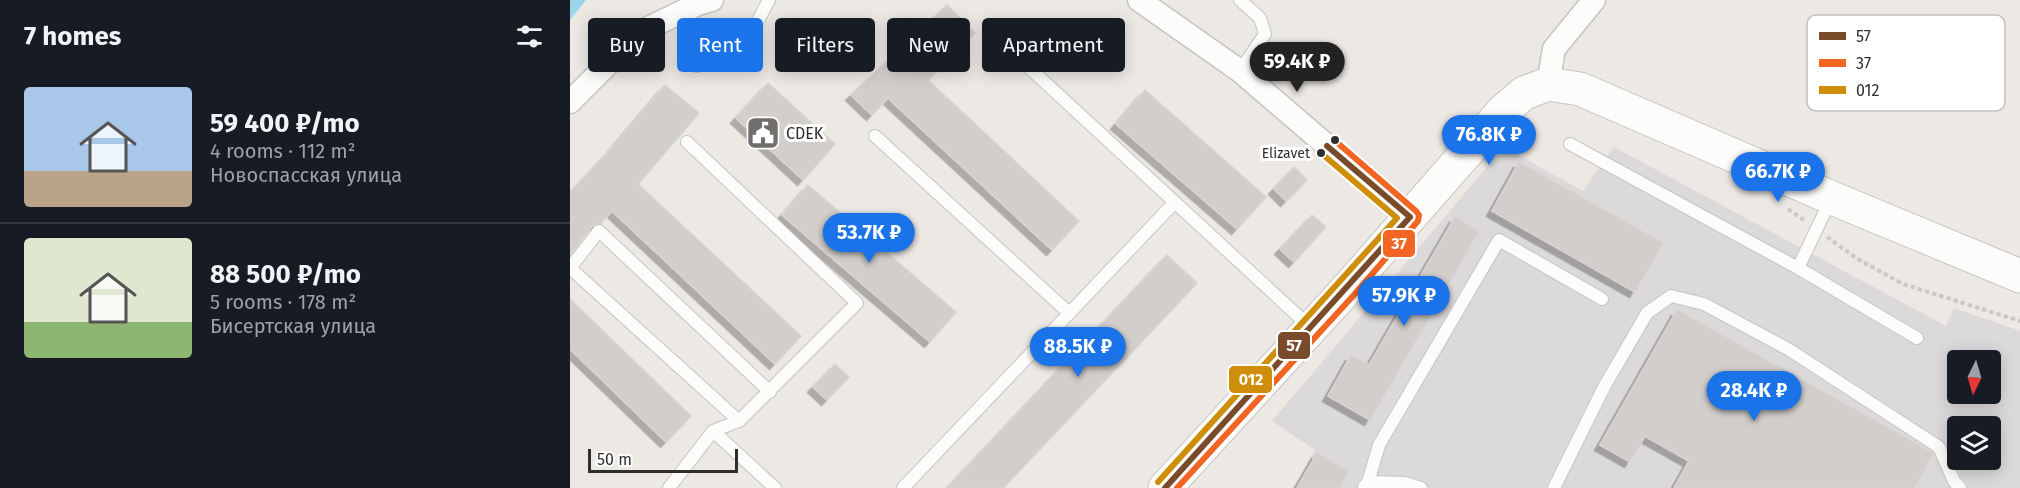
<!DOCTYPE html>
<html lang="en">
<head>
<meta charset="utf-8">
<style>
  body { margin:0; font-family:"Fira Sans",sans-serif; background:#242831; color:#f1f3f6; height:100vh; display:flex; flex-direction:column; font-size:22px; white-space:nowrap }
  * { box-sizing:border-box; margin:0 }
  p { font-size:20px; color:#9ea1a6 }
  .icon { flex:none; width:33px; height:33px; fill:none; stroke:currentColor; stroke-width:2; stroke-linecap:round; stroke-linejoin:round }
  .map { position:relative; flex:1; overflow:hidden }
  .panel { display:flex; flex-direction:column; background:#171b24; width:570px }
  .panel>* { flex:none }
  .hud { position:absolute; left:18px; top:18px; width:570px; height:54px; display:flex; gap:12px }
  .needle { width:39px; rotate:185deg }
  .fabs { position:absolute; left:1377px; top:350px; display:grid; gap:12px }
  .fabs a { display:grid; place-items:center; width:54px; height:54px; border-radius:6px; background:#171b24; box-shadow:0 3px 15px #0003; font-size:30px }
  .scale { position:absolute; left:18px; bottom:15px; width:150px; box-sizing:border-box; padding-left:6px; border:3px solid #2e2e2e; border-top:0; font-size:16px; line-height:21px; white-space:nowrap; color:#2e2e2e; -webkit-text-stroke:4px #fff; paint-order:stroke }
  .price { position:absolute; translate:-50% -51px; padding:0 14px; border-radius:21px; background:#1a73e8; color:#fff; font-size:20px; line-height:39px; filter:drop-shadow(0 2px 3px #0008) }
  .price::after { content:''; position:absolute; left:50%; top:36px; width:18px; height:14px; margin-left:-9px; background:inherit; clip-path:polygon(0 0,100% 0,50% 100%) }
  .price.on { background:#222; color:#fff }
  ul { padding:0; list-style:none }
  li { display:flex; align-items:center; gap:18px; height:150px; padding:0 24px }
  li+li { border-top:2px solid #363941 }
  li span { display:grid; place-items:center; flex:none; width:168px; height:120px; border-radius:6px; color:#555 }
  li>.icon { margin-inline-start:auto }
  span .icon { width:72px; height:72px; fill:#fffc; stroke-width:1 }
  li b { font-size:26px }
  h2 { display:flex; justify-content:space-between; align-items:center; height:72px; padding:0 24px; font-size:26px }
  .tag { padding:0 21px; border-radius:6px; background:#171b24; box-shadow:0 3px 15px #0003; font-size:21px; line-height:54px }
  .tag.on { background:#1a73e8; color:#fff }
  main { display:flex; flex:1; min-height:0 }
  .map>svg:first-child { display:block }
  .industrial { fill:#dcd9db; fill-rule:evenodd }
  .water { fill:#99d6ec }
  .building { fill:#d1cecb; stroke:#d7d4d0; stroke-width:1.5; filter:url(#shadow) }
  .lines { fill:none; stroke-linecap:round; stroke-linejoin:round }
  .service-casing { stroke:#c5c4c5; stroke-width:14 }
  .minor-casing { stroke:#c5c4c5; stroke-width:25 }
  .secondary-casing { stroke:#c5c4c5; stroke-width:35 }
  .path { stroke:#c9c9c8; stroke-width:4; stroke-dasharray:4.5 3; stroke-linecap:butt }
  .service { stroke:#fcfcfb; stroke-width:12 }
  .minor { stroke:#fcfcfb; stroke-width:22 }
  .secondary { stroke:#fcfcfb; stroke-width:33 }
  .bus-1-casing { stroke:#fff; stroke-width:10 }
  .bus-2-casing { stroke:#fff; stroke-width:10 }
  .bus-3-casing { stroke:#fff; stroke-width:10 }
  .bus-1 { stroke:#7a4b2a; stroke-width:6 }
  .bus-2 { stroke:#f26522; stroke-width:6 }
  .bus-3 { stroke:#cf8e09; stroke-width:6 }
  .bus-dot { fill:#2e2e2e; stroke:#fff; stroke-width:2 }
  .labels { text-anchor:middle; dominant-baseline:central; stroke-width:6; stroke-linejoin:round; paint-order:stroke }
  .bus-label { font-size:14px; fill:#2e2e2e; stroke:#fff; text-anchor:end }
  .poi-label { font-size:16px; fill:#2e2e2e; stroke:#fff; text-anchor:start }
  .key { fill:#fff; stroke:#c0c0c0; stroke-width:1.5 }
  .key-label { font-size:16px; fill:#2e2e2e }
  .line-badge { stroke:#fff; stroke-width:2 }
  .badge-label { font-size:16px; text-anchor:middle; font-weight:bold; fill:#fff }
</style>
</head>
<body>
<main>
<section class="panel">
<h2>7 homes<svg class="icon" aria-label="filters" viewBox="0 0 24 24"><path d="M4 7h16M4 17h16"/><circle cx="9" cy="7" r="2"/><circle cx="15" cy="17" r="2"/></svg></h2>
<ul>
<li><span style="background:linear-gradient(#a9c7e8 70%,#b9a48a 0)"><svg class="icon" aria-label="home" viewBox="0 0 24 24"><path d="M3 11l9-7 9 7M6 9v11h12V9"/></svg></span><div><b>59 400 ₽/mo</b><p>4 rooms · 112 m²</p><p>Новоспасская улица</p></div></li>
<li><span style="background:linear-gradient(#dfe7d0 70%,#8fb573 0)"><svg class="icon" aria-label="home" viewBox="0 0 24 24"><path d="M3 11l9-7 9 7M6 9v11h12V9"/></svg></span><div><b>88 500 ₽/mo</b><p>5 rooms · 178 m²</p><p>Бисертская улица</p></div></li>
</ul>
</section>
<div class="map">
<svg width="1450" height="488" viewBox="0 0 1450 488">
  <defs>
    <filter id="shadow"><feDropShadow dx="-5.5" dy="5.5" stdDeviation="0" flood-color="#0004"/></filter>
  </defs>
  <rect width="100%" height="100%" fill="#ece8e4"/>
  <path class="industrial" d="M934,147L1013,191L1044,147L1376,326L1384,308L1450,331V488H723L745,450L702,421ZM1388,360H1420V393H1388ZM1388,426H1420V459H1388Z"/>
  <path class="water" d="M0,0H16L0,20Z"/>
  <path class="building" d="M377,5L405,33L358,80L509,221L482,250L318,98L302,115L281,95Z
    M198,83L265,144L233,180L166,118Z
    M95,85L129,113L68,184L231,336L205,364L42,211L31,223L22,226L0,255V193L42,148Z
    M575,90L696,197L667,229L546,124Z
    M949,162L1093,243L1065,292L922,211Z
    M724,167L737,180L716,201L704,189Z
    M238,185L386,312L360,342L212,215Z
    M742,215L756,227L724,262L710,249Z
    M885,217L909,231L800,420L758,396L781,355L799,365Z
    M597,255L627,283L433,488H377Z
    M0,299L121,416L96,442L0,349Z
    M1107,310L1363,453L1344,488H1104L1119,461L1075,436L1060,462L1030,445Z
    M265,364L279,377L257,400L243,387Z
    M747,453L778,471L769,488H727Z"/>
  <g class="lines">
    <defs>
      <path id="service" d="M427,38L740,327
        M127,66L158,57L178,39L199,0
        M670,71L695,34L690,18L670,0
        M305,136L499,313
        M117,142L287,303L169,421L143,431
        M1000,144L1228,268L1347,338
        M1228,268L1261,199
        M169,421L0,268L29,231L200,392
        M798,482L809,445L929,240L1032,299
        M794,487L798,482L835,483L851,488
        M99,488L143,431L205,488
        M333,488L605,202
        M984,488L1034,387L1077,313L1101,296L1134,304L1218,349L1369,447L1384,481L1390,488"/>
      <path id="minor" d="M569,0L670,71L840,217
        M978,84L984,49L1024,0
        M0,102L70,32L128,4L142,0"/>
      <path id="secondary" d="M595,488L776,290L933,111L954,93L978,84L1010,89L1262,198L1450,276"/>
    </defs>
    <use href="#service" class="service-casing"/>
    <use href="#minor" class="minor-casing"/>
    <use href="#secondary" class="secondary-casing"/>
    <path class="path" d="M1218,209L1234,220
      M1257,237L1286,258L1333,284L1450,321"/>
    <use href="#service" class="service"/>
    <use href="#minor" class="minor"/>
    <use href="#secondary" class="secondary"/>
    <defs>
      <path id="bus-1" d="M595,488L840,217L757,146"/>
      <path id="bus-2" d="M607,488L783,296L848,221L849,215L846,211L763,139"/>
      <path id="bus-3" d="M588,482L827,218L751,153"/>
    </defs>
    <use href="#bus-1" class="bus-1-casing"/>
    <use href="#bus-2" class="bus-2-casing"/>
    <use href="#bus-3" class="bus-3-casing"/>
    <use href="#bus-1" class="bus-1"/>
    <use href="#bus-2" class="bus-2"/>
    <use href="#bus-3" class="bus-3"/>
  </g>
  <defs>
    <symbol id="civic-square" viewBox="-11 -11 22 22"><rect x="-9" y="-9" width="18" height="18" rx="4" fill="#706f6e" stroke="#fff"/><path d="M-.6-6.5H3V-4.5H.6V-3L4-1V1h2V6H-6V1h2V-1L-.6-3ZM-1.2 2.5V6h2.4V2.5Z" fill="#fff"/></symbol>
  </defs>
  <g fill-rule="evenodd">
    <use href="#civic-square" x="174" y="114" width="38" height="38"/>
  </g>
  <g class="bus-dot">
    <circle cx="765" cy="140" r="5"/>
    <circle cx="751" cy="153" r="5"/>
  </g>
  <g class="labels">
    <g class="bus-label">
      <text x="740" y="153">Elizavet</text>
    </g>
    <g class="poi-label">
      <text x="216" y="133">CDEK</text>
    </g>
  </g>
  <rect x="1237" y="15" width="198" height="96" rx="9" class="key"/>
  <rect x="1249" y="32" width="27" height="8" fill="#7a4b2a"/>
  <rect x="1249" y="59" width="27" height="8" fill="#f26522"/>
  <rect x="1249" y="86" width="27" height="8" fill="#cf8e09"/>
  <g class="key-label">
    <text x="1286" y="42">57</text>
    <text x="1286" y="69">37</text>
    <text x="1286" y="96">012</text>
  </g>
  <g class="line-badge">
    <rect x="812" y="229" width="34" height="29" rx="6" fill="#f26522"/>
    <rect x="707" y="331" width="34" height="29" rx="6" fill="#7a4b2a"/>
    <rect x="658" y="365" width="45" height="29" rx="6" fill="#cf8e09"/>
  </g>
  <g class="badge-label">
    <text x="829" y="249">37</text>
    <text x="724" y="351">57</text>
    <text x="681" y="385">012</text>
  </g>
</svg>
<div class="fabs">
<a><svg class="needle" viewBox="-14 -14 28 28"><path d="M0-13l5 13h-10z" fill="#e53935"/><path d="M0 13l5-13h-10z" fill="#9ea1a6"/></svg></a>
<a><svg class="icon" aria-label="layers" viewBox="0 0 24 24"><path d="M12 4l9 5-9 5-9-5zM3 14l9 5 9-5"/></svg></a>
</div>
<div class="scale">50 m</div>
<b class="price on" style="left:727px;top:93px">59.4K ₽</b>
<b class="price" style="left:919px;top:166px">76.8K ₽</b>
<b class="price" style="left:1208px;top:203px">66.7K ₽</b>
<b class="price" style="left:299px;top:264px">53.7K ₽</b>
<b class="price" style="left:834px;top:327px">57.9K ₽</b>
<b class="price" style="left:508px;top:378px">88.5K ₽</b>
<b class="price" style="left:1184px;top:422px">28.4K ₽</b>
<div class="hud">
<a class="tag">Buy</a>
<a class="tag on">Rent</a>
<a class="tag">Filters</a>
<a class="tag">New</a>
<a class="tag">Apartment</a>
</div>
</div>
</main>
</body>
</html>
